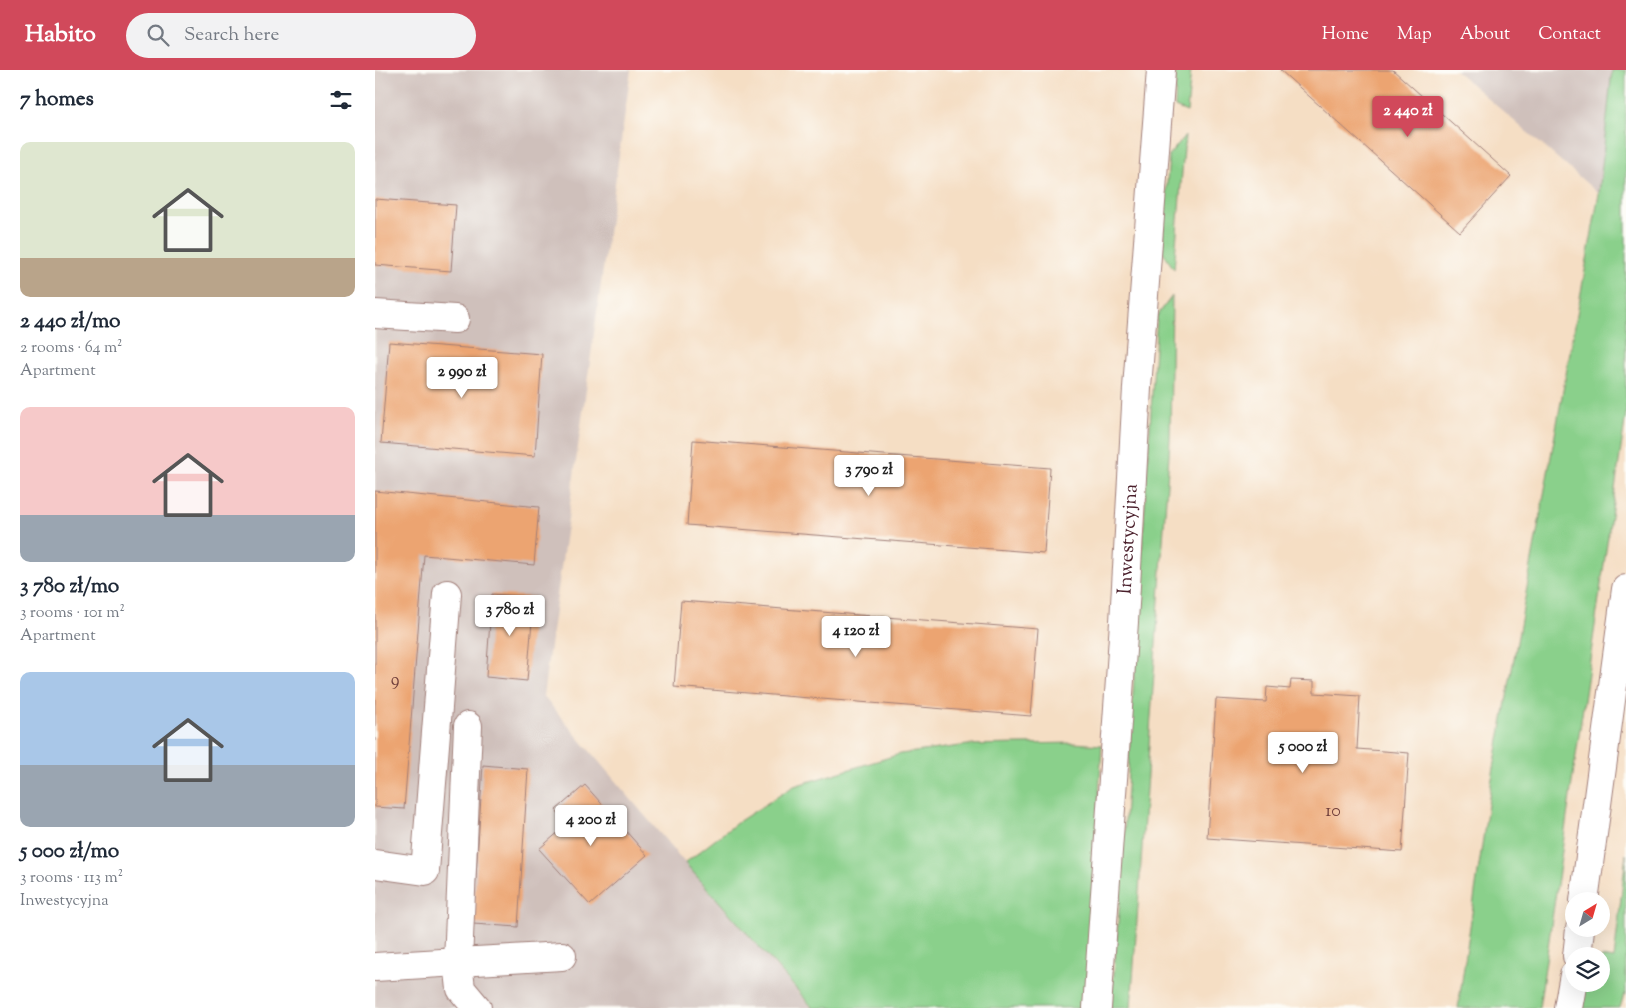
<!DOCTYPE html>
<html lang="en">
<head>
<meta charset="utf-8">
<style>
  body { margin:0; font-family:"Sorts Mill Goudy",serif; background:#f2f2f3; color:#1f2937; height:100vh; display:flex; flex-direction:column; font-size:19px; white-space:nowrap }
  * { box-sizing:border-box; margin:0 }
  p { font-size:16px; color:#747a83 }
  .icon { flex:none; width:28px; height:28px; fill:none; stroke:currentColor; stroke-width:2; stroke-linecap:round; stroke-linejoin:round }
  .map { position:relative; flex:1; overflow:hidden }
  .sheet { display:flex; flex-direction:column; background:#fff; width:375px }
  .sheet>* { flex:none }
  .needle { width:32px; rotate:37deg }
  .buttons { position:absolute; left:1190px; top:822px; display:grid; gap:10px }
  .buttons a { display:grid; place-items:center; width:45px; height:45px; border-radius:50%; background:#fff; box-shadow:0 5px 20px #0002; font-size:25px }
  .price { position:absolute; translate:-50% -42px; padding:0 11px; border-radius:5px; background:#fff; color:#222; font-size:16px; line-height:32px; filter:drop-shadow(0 1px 2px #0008) }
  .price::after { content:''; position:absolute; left:50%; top:30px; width:15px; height:11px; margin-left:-8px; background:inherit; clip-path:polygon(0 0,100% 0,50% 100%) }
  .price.active { background:#d1495b; color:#fff }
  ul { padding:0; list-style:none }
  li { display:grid; align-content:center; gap:10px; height:265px; padding:0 20px }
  li span { display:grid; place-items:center; height:155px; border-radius:10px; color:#555 }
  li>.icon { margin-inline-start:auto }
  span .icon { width:90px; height:90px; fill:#fffc; stroke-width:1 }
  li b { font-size:21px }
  h2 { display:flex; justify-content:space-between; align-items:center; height:60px; padding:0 20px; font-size:21px }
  header { display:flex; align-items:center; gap:30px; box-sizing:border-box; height:70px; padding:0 25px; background:#d1495b; color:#fff }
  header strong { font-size:24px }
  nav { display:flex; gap:28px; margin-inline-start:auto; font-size:18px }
  .search { width:350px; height:45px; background:#f2f2f3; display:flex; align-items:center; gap:12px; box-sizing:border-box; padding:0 18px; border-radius:28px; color:#747a83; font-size:19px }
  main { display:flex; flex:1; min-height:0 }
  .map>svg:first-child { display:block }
  .industrial { fill:#cfc0bb }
  .green { fill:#8ad08b; stroke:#6a785b }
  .building { fill:#eca471 }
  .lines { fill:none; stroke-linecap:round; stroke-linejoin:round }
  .minor-casing { stroke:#a07e78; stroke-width:30 }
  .major-casing { stroke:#a07e78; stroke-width:30 }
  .minor { stroke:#fff; stroke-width:28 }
  .major { stroke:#fff; stroke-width:28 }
  .labels { text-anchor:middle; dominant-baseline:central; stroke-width:4; stroke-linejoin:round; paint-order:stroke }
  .number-label { font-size:18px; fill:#72403c }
  .street-label { font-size:20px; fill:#4a1f2b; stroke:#fdfcf7 }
</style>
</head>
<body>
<header>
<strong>Habito</strong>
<div class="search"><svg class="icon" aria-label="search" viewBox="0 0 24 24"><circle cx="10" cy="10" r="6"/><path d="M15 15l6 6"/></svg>Search here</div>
<nav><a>Home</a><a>Map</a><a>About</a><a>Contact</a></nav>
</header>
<main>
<section class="sheet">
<h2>7 homes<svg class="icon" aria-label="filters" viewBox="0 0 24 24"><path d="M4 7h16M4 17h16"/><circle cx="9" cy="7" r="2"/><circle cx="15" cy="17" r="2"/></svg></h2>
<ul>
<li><span style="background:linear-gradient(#dfe7d0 75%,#b9a48a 0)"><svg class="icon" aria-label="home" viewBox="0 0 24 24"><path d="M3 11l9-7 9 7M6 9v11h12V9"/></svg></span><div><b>2 440 zł/mo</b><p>2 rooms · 64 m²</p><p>Apartment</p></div></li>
<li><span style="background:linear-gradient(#f6c9c9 70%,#9aa5b1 0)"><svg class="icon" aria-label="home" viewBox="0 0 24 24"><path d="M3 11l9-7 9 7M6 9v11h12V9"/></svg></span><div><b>3 780 zł/mo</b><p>3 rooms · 101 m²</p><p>Apartment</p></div></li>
<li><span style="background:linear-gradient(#a9c7e8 60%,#9aa5b1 0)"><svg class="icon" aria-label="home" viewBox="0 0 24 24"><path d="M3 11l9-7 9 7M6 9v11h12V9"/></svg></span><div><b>5 000 zł/mo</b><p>3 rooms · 113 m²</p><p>Inwestycyjna</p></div></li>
</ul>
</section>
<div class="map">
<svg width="1251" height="938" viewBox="0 0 1251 938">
  <rect width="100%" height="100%" fill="#fdfcf7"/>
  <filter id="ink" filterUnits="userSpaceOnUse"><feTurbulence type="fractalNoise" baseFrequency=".02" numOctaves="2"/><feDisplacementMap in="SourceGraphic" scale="10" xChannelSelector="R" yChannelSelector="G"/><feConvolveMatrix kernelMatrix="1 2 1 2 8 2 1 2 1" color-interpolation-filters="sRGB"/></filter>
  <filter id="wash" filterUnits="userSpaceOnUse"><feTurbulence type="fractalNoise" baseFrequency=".0096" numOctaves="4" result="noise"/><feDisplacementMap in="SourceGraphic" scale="20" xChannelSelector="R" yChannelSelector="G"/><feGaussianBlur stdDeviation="1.12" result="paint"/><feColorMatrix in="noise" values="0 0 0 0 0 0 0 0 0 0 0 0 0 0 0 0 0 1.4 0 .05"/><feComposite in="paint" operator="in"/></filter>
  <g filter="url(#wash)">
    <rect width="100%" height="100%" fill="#f5dec4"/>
    <path class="industrial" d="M0,0H256L168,626L328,814L437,938H0Z
      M1080,0H1238L1224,124Z"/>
    <path class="green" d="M801,0H816L812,42L800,37Z
      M1237,0H1251V344L1164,938H1083L1116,714L1224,124Z
      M810,66L799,199L787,181L794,85Z
      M797,226L795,370L756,938H736L745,828L782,246Z
      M699,673L727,675L711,938H438L310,793L363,752L419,716L525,684L593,675Z
      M1251,784V925L1249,924L1245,938H1206L1210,914H1226V887L1239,889Z"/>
    <g id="blocks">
      <path class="building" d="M905,0H1018L1136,106L1085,162Z
        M0,129L81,135L76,201L0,195Z
        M14,272L167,284L160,386L6,373Z
        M318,370L675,398L669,483L312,455Z
        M0,421L164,437L159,495L49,485L29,739L0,737Z
        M117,524L159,527L152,611L111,607Z
        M306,531L663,559L656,646L299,617Z
        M916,610L939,611V623L985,626L982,679L1034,683L1027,782L832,768L841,629L891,632L892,617L915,619Z
        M108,695L153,699L143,857L98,854Z
        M210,715L272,785L215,835L164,779L193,754L181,740Z"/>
    </g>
  </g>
  <g filter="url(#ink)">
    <use href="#blocks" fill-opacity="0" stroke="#a07e78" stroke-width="1"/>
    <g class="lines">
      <defs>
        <g id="minor">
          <path d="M0,244L80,249"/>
          <path d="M0,794L50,801L72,524"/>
          <path d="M0,897L83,892L93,656"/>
          <path d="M102,938L86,919L83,892L187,886"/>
          <path id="s1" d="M722,938L749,552L762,318L786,0"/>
        </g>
        <path id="major" d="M1209,831L1251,519
          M1202,886L1205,859
          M1193,938L1199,905"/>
      </defs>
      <use href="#minor" class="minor-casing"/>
      <use href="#major" class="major-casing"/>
      <use href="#minor" class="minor"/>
      <use href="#major" class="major"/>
    </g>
  </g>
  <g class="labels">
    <g class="number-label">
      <text x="20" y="611">9</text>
      <text x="958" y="742">10</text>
    </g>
    <g class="street-label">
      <text stroke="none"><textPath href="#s1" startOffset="470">Inwestycyjna</textPath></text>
    </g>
  </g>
</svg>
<div class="buttons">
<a><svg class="needle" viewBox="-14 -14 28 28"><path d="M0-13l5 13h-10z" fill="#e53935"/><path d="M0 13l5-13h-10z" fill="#747a83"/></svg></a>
<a><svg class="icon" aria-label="layers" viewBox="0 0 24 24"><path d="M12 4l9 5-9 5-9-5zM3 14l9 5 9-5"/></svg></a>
</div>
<b class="price active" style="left:1033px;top:68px">2 440 zł</b>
<b class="price" style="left:87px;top:329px">2 990 zł</b>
<b class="price" style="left:494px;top:427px">3 790 zł</b>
<b class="price" style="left:135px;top:567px">3 780 zł</b>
<b class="price" style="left:481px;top:588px">4 120 zł</b>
<b class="price" style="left:928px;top:704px">5 000 zł</b>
<b class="price" style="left:216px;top:777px">4 200 zł</b>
</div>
</main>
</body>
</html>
